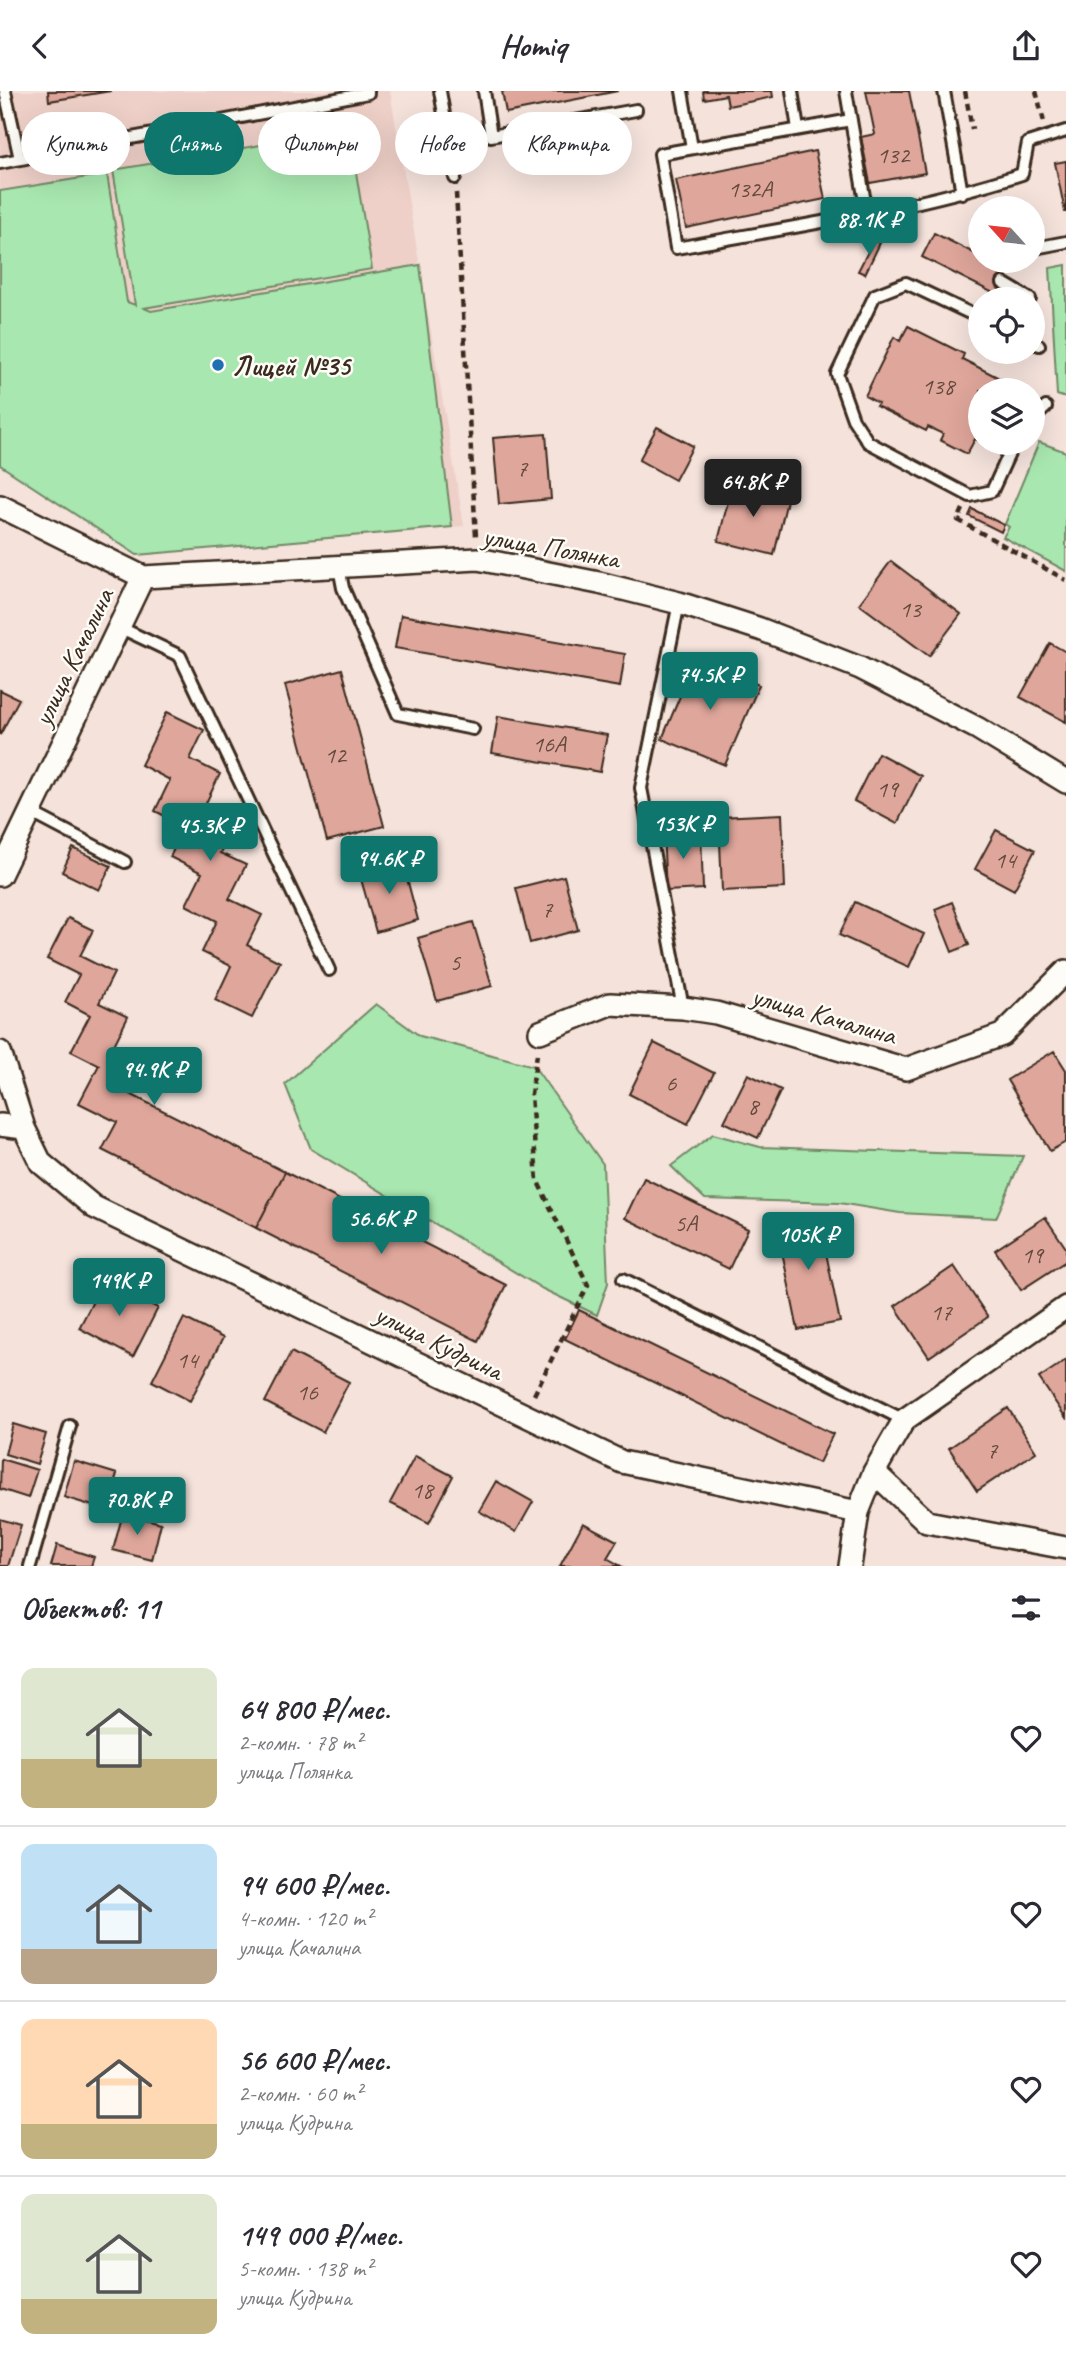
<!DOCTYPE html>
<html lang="ru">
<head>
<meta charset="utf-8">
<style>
  body { margin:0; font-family:Caveat,sans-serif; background:#f2f2f3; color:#2b2b33; height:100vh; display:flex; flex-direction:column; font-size:26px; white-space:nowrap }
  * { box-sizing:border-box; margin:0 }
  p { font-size:23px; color:#7c7c81 }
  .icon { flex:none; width:38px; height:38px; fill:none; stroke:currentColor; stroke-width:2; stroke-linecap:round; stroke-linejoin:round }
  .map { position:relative; height:1475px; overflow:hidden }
  .sheet { display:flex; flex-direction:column; background:#fff; flex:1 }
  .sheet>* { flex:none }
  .guide { position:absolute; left:21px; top:21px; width:700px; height:63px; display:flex; gap:14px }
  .needle { width:46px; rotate:297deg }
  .tools { position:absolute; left:968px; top:105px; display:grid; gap:14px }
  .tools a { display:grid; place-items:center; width:77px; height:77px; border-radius:50%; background:#fff; box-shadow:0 7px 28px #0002; font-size:35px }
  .price { position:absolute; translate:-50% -60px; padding:0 16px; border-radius:7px; background:#0f766e; color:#fff; font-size:23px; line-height:46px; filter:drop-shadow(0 2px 4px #0008) }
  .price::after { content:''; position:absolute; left:50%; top:42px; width:21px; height:16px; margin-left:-10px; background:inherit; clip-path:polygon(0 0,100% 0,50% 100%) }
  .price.active { background:#222; color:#fff }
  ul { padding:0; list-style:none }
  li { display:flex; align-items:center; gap:21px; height:175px; padding:0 21px }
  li+li { border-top:2px solid #e1e1e2 }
  li span { display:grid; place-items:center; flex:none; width:196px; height:140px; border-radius:14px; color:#555 }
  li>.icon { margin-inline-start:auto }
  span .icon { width:84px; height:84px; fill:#fffc; stroke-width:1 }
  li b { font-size:30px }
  h2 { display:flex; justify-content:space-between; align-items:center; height:84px; padding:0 21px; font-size:30px }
  .tag { padding:0 24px; border-radius:32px; background:#fff; box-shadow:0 7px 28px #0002; font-size:24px; line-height:63px }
  .tag.active { background:#0f766e; color:#fff }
  header { display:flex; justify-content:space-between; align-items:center; height:91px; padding:0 21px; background:#fff; font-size:32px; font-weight:800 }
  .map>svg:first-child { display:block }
  .built { fill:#eed0c8 }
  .green { fill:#a8e7af; stroke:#728866; stroke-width:2 }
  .building { fill:#dfa69b; stroke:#3b2a1e; stroke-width:2 }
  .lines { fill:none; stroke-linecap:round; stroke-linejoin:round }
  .service-casing { stroke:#3b2a1e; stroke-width:16 }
  .minor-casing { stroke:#3b2a1e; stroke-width:26 }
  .path { stroke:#3b2a1e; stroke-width:4.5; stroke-dasharray:7 5; stroke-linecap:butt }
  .service { stroke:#fdfcf7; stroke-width:10 }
  .minor { stroke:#fdfcf7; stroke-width:21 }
  .poi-dot { fill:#1f6fb2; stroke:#fdfcf7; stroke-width:2.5 }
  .labels { text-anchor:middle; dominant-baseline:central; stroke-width:5; stroke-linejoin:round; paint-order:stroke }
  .number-label { font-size:24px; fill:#64493d }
  .poi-label { font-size:28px; font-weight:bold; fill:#3b2a1e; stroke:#fdfcf7; text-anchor:start }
  .street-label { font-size:28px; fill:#3b2a1e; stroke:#fdfcf7 }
</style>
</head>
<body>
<header><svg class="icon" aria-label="back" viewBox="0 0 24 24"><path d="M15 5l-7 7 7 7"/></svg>Homiq<svg class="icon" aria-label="share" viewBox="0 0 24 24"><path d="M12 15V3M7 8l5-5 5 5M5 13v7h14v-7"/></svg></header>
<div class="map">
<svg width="1066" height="1475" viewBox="0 0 1066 1475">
  <rect width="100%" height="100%" fill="#f4e2db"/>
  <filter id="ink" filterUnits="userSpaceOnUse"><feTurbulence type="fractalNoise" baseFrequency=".0143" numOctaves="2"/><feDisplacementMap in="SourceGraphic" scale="14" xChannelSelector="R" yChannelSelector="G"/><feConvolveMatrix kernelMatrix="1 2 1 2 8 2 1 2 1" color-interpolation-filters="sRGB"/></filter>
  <g filter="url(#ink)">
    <path class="built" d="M0,0H390L464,435L137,464L0,374Z"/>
    <path class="green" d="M349,39L372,178L144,217L151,220L420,174L452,436L137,464L0,374V100L107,83L127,211L135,214L113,79Z
      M1066,174V307L1057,304L1050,177Z
      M1039,351L1066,361V480L1003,446L1009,436L1005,433Z
      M376,913L420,945L534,975L603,1073L608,1192L597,1224L543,1198L311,1058L285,993Z
      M713,1043L760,1056L1023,1065L996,1127L900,1122L839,1112L705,1108L671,1075Z"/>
    <path class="building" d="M48,0H111L49,10Z
      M502,0H618L506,22Z
      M703,0H772L773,6L728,15L726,4L704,8Z
      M866,0H909L925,82L870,92L861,46L875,43Z
      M815,60L825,108L686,137L676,89Z
      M1066,70V121H1065L1055,72Z
      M934,142L980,165V170H988L1009,180L997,204L922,166Z
      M874,149L880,152L865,183L858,180Z
      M908,235L964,263L962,268L1009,292L1006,299H980V350L975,348L967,363L940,349L943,343L928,336L926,340L876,315L878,312L865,305L894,246L900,250Z
      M657,336L693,355L675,389L639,369Z
      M546,343L551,408L499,413L493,347Z
      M733,391L788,405L774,464L718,450Z
      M972,418L1004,434L1001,441L969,425Z
      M891,470L961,523L929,565L859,513Z
      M401,524L625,563L620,596L395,557Z
      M1050,552L1066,561V631L1020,606Z
      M696,567L759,594L725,674L662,648Z
      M342,578L384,735L327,750L285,594Z
      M0,599L19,608L0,644Z
      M167,621L204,639L190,668L220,683L204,716L235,731L220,762L246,774L229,808L262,824L247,854L280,871L252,927L215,909L231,875L202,861L217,830L186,814L202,782L170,766L185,735L155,720L170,689L141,674Z
      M498,625L607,644L600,681L492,662Z
      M878,662L921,685L897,733L854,710Z
      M782,723L785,797L722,800L719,726Z
      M996,739L1035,759L1014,799L975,778Z
      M701,740L703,798L666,800L663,741Z
      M73,757L111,775L99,799L62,781Z
      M402,769L418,829L376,841L359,781Z
      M564,785L578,839L530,852L516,797Z
      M855,811L924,843L909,876L839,844Z
      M952,811L969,854L952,861L935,818Z
      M68,827L93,839L80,865L114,882L99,912L128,926L112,958L144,975L130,1003L285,1081L256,1137L102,1059L117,1031L79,1012L99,974L71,960L90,924L65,911L79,884L47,868Z
      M473,831L492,895L437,910L418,847Z
      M654,952L714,982L688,1033L629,1003Z
      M1054,960L1066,979V1051L1050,1060L1007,989Z
      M748,983L781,999L758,1047L724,1031Z
      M285,1081L506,1194L478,1250L256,1137Z
      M644,1087L748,1138L729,1178L625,1127Z
      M818,1122L840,1231L798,1239L776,1131Z
      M1045,1126L1066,1157V1170L1021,1199L995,1159Z
      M954,1175L988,1226L929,1266L895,1215Z
      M104,1189L158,1217L133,1266L79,1237Z
      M579,1219L833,1343L819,1372L565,1248Z
      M184,1227L223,1247L190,1310L152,1290Z
      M291,1261L349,1291L323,1341L265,1311Z
      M1066,1269V1327L1039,1287Z
      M1008,1317L1036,1361L977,1400L949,1357Z
      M13,1333L46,1343L37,1373L5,1363Z
      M415,1365L453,1385L429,1432L390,1412Z
      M1,1368L37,1379L28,1407L0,1398Z
      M74,1370L117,1383L106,1419L64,1406Z
      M496,1390L533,1411L516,1441L479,1420Z
      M123,1422L161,1432L152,1469L113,1459Z
      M0,1428L21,1434L8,1475H0Z
      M583,1432L617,1450L607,1467L621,1475H560Z
      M57,1454L94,1466L91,1475H51Z"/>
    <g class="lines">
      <defs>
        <path id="service" d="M5,0L20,68
          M440,0L455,87
          M484,0L491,45L636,19
          M682,0L692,57
          M792,0L798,38
          M846,0L867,123
          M944,0L962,102
          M851,29L660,63L676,157C792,136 910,119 1022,83L1028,52L1066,40
          M0,72L368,2V0
          M1040,156L1066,151
          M1003,192L1030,208
          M980,227L906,192L875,204L837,283L853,328L868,351L970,405L992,400L1014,352
          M1032,251L1039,254
          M1032,329L1046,316
          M339,476L343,497L398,623L473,638
          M679,512L641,697L683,917
          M119,536L180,565L329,879
          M30,721L125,771
          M623,1188L904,1329
          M30,1475L70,1335"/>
        <path id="minor" d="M0,415L143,486L478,468L599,492L679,512L760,538L860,577L977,637L1066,691
          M0,784L143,486
          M540,941L610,913L683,917L716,922L906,978L1002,944L1066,880
          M0,961L24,1037
          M0,1034L24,1037L41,1072L94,1116L622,1371L858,1421L874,1381L904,1329L1066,1216
          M874,1381L927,1431L1066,1457
          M850,1475L858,1421"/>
      </defs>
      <use href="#service" class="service-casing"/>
      <use href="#minor" class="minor-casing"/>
      <path class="path" d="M965,0L972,38
        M1036,0L1044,31
        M456,102L476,446
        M963,418L958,429L1066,489
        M534,1304L588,1194L537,1089L531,1003L537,963"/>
      <use href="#service" class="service"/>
      <use href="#minor" class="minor"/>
    </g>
  </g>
  <circle class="poi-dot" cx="218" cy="274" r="7"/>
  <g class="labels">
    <g class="number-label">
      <text x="893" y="64">132</text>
      <text x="750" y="98">132А</text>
      <text x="938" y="295">138</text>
      <text x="522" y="377">7</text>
      <text x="910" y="518">13</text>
      <text x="549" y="653">16А</text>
      <text x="335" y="664">12</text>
      <text x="887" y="698">19</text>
      <text x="1005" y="769">14</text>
      <text x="547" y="818">7</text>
      <text x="455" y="871">5</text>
      <text x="671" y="992">6</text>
      <text x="753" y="1015">8</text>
      <text x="686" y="1132">5А</text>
      <text x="1032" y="1164">19</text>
      <text x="941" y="1221">17</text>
      <text x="187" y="1269">14</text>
      <text x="307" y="1301">16</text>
      <text x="992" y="1359">7</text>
      <text x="422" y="1399">18</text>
    </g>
    <g class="poi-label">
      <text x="232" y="274">Лицей №35</text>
    </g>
    <g class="street-label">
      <text transform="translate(551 456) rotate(10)">улица Полянка</text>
      <text transform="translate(73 566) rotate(-64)">улица Качалина</text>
      <text transform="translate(824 924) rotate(16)">улица Качалина</text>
      <text transform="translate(439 1251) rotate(26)">улица Кудрина</text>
    </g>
  </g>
</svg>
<div class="tools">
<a><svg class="needle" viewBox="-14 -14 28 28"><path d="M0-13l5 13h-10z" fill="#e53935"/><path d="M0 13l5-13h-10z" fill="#7c7c81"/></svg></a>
<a><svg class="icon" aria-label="locate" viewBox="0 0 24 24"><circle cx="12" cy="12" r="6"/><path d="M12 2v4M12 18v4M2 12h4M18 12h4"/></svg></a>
<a><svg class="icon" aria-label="layers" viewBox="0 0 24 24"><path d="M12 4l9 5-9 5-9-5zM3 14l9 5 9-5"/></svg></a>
</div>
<b class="price" style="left:869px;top:166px">88.1K ₽</b>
<b class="price active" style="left:753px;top:428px">64.8K ₽</b>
<b class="price" style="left:710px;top:621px">74.5K ₽</b>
<b class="price" style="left:683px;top:770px">153K ₽</b>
<b class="price" style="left:210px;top:772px">45.3K ₽</b>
<b class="price" style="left:389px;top:805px">94.6K ₽</b>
<b class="price" style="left:154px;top:1016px">94.9K ₽</b>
<b class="price" style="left:381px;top:1165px">56.6K ₽</b>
<b class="price" style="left:808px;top:1181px">105K ₽</b>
<b class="price" style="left:119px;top:1227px">149K ₽</b>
<b class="price" style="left:137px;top:1446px">70.8K ₽</b>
<div class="guide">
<a class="tag">Купить</a>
<a class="tag active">Снять</a>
<a class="tag">Фильтры</a>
<a class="tag">Новое</a>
<a class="tag">Квартира</a>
</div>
</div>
<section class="sheet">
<h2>Объектов: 11<svg class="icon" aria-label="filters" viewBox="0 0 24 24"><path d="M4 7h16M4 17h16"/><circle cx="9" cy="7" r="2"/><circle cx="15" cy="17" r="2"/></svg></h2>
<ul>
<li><span style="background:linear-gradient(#dfe7d0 65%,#c2b280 0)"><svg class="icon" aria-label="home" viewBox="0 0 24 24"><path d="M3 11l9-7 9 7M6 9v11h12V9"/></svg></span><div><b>64 800 ₽/мес.</b><p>2-комн. · 78 m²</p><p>улица Полянка</p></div><svg class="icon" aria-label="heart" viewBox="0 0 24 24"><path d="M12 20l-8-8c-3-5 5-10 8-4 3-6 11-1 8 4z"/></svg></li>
<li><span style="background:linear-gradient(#bfe0f5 75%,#b9a48a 0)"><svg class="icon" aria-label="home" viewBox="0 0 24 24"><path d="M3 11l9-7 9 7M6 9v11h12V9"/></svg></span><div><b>94 600 ₽/мес.</b><p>4-комн. · 120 m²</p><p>улица Качалина</p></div><svg class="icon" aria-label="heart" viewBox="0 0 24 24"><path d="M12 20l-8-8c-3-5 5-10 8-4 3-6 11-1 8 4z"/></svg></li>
<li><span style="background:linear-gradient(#ffd9b3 75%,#c2b280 0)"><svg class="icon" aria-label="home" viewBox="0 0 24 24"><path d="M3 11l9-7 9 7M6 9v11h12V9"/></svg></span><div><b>56 600 ₽/мес.</b><p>2-комн. · 60 m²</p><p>улица Кудрина</p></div><svg class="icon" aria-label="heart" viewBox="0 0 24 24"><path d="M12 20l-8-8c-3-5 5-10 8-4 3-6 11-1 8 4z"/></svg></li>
<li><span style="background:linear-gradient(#dfe7d0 75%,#c2b280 0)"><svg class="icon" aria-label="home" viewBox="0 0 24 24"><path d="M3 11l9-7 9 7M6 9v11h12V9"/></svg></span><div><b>149 000 ₽/мес.</b><p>5-комн. · 138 m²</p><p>улица Кудрина</p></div><svg class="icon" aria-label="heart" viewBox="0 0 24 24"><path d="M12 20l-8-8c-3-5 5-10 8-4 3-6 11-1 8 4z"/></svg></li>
</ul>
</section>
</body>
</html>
